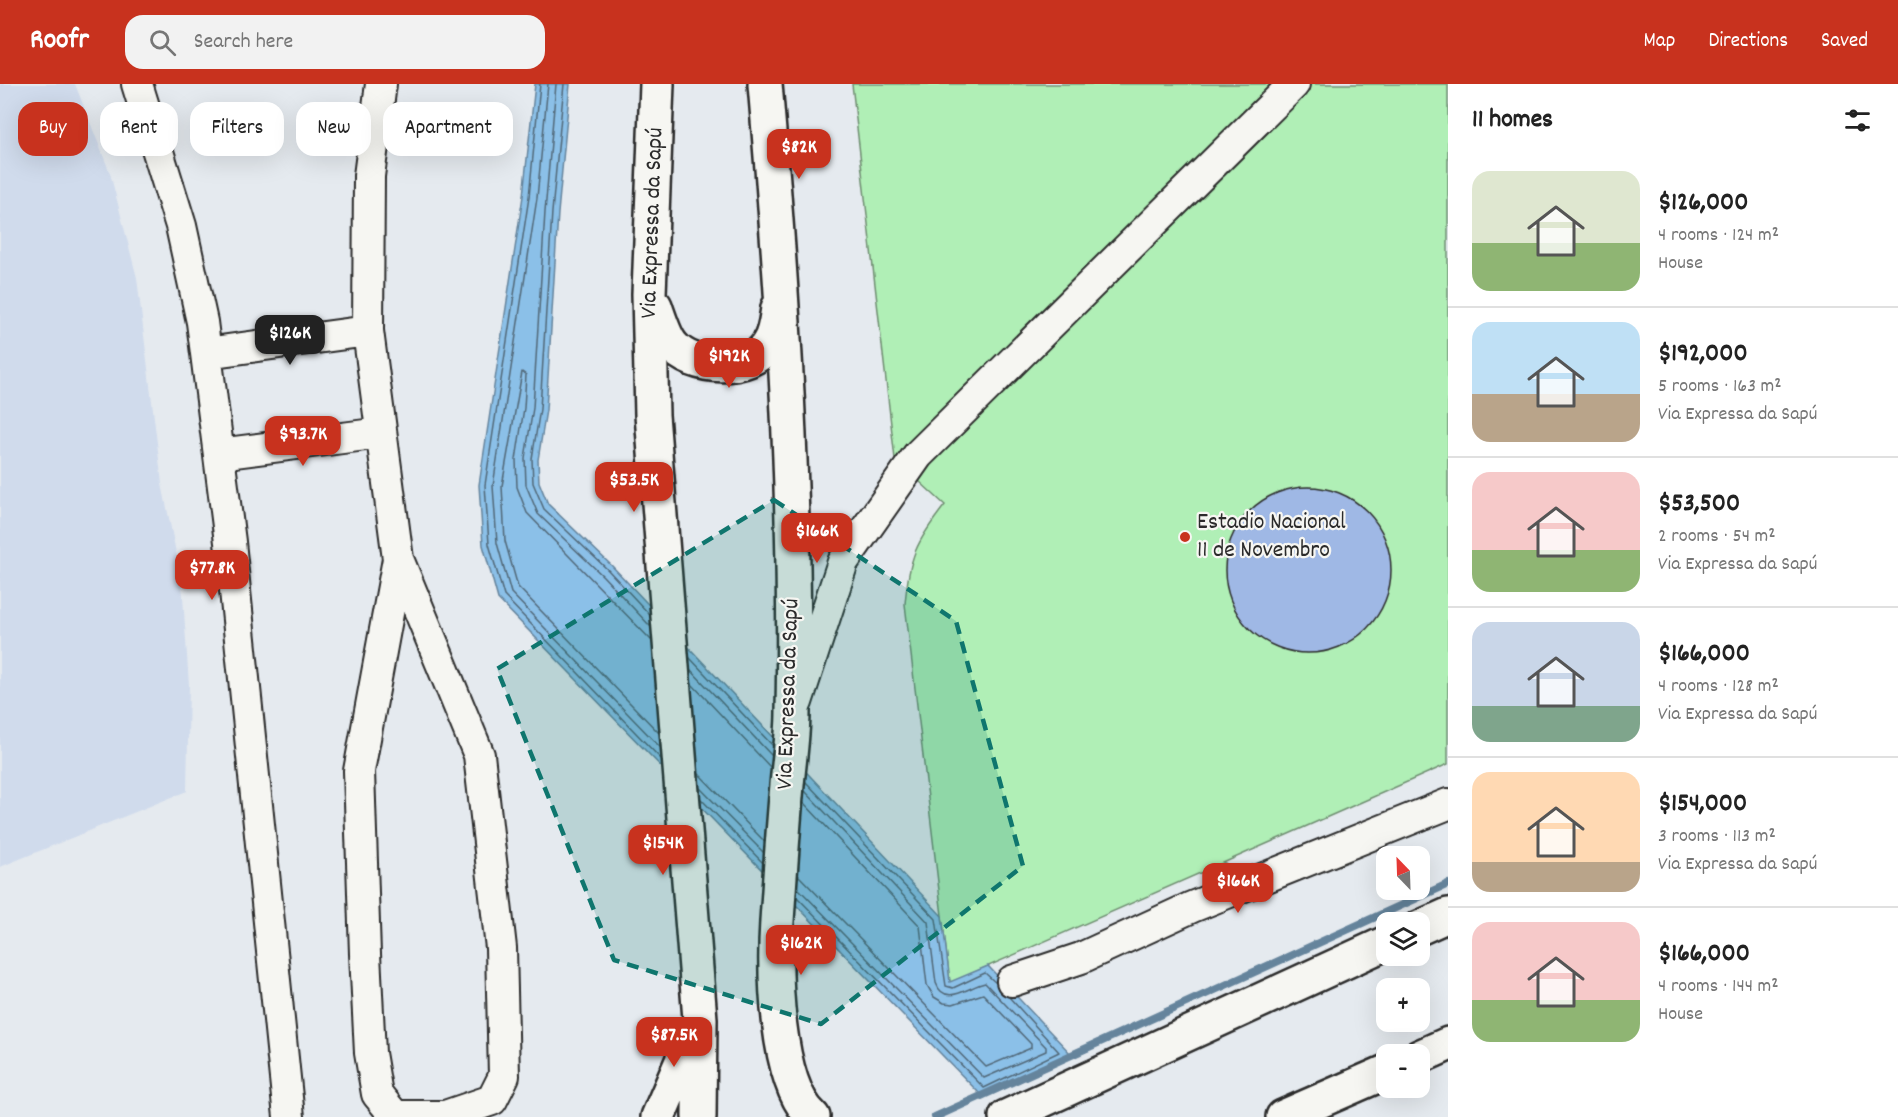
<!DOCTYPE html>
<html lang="en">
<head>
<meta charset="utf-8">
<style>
  body { margin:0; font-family:Dekko,sans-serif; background:#f2f2f2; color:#222; height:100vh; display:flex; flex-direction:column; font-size:22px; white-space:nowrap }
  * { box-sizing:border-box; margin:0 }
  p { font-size:20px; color:#767676 }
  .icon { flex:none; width:33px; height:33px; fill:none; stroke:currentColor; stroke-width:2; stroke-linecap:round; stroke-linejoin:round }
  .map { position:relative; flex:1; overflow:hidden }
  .sheet { display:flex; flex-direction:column; background:#fff; width:450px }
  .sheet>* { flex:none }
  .guide { position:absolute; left:18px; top:18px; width:570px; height:54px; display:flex; gap:12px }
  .needle { width:39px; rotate:337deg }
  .buttons { position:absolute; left:1376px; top:762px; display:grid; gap:12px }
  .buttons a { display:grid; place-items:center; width:54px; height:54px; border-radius:12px; background:#fff; box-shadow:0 6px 24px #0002; font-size:30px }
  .price { position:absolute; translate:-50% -51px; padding:0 14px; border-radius:12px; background:#c8321e; color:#fff; font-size:20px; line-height:39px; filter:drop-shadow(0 2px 3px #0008) }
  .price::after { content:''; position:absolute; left:50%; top:36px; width:18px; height:14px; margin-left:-9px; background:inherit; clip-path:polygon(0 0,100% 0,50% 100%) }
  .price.current { background:#222; color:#fff }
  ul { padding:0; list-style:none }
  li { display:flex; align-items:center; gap:18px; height:150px; padding:0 24px }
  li+li { border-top:2px solid #e0e0e0 }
  li span { display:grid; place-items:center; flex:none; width:168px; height:120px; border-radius:18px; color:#555 }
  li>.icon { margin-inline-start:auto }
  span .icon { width:72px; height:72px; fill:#fffc; stroke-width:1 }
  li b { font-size:26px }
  h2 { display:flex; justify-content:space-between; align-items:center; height:72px; padding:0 24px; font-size:26px }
  .tag { padding:0 21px; border-radius:18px; background:#fff; box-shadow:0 6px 24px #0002; font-size:21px; line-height:54px }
  .tag.current { background:#c8321e; color:#fff }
  header { display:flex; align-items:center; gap:36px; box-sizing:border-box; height:84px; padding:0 30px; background:#c8321e; color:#fff }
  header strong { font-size:28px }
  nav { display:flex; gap:33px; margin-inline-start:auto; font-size:21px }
  .search { width:420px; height:54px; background:#f2f2f2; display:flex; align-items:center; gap:15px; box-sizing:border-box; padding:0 21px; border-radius:18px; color:#767676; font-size:22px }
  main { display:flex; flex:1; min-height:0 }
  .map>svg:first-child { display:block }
  .built { fill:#d0dbec }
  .green { fill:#b0efb6; stroke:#6e8d70; stroke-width:1.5 }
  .water { fill:#8bc0e8; stroke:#65849c; stroke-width:1.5 }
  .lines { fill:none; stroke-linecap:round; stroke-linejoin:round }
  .shore { stroke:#516777; stroke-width:1.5 }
  .stream { stroke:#65849c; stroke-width:8 }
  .building { fill:#9fb8e5; stroke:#2b2b2b; stroke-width:1.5 }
  .minor-casing { stroke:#2b2b2b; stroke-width:34 }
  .major-casing { stroke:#2b2b2b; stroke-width:38 }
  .highway-casing { stroke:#2b2b2b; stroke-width:38 }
  .minor { stroke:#f6f6f2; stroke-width:30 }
  .major { stroke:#f6f6f2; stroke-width:33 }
  .highway { stroke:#f6f6f2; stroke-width:33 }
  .marked { fill:#0f766e; fill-opacity:0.2; stroke:#0f766e; stroke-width:4.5; stroke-dasharray:12 8; stroke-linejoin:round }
  .poi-dot { fill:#c8321e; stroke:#f6f6f2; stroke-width:2 }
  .labels { text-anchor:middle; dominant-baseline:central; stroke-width:4.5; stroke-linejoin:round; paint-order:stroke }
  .street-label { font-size:24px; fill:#2b2b2b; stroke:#f6f6f2 }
  .poi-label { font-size:24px; fill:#2b2b2b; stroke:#f6f6f2; text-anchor:start }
</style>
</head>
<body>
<header>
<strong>Roofr</strong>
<div class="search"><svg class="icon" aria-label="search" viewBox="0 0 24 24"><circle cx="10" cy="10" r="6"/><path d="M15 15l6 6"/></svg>Search here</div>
<nav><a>Map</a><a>Directions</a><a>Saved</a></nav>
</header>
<main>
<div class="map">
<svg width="1448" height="1033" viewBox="0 0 1448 1033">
  <rect width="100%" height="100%" fill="#e5eaef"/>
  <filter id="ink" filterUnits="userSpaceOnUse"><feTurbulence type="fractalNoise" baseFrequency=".0167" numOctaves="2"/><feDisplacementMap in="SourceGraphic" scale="12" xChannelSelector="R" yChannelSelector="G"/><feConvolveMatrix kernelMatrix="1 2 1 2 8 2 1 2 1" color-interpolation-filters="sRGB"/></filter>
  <g filter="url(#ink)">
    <path class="built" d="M0,0H75L110,89L137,194L162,400L182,498L189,601L187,707L0,783Z"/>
    <path class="green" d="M852,0H1448V680L950,899L905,520C909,473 916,458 945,421L895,375Z"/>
    <path class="water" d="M535,0H570L558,129L546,326L538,376L539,398L548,420L612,482L942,832L950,898L988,882L1071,970L982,1012L498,515L483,461L479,401L523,112Z"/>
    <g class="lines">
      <path class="shore" d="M540,0L529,113L485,401L489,460L504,512L661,675
        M548,0L537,114L493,402L497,459L511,509L660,663
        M556,0L545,128L533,324L525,374L526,401L538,430L603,492L651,543
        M564,0L552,128L540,325L532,375L533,399L544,425L608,486L650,531
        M652,557L527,429L517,403L516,376L524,324L526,291L522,288L502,402L505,457L518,503L659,649
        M689,573L773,662
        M690,585L772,672
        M691,599L771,684
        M699,690L764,757
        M805,697L936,835L946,902L953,904L985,889L996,899
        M700,704L764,769
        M701,715L763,779
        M798,791L986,983L1031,964V960L983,910L953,920L944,919L934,913L927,901L920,842L804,719
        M797,803L984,994L1046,967V963L985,899C969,902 945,924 936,899L928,838L805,707
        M797,813L984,1004L1059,968L1009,913"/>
      <path class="stream" d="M935,1033L1448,800"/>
    </g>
    <path class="building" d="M1225 486a83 83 0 1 1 166 0a83 83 0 1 1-166 0Z"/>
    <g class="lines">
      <defs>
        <path id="minor" d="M137,0L181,142L202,238L230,458L289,1033
          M381,0L369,92L368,247L398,475L479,671L501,864L504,992L492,1016L445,1032H395L377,1010L370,969L365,870L359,687L398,475
          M206,269L368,247
          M219,370L381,349
          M797,618L843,478L918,371L1294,0
          M1012,897L1081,874L1192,823L1448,720"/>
        <path id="major" d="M657,0L649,210L652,331L700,935L699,1033
          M765,0C783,209 797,418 793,628C793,652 789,677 787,701C783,746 780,791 777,837C774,885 775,999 813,1033
          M655,222C659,233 665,253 672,261C692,286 751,289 768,260C775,250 776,237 778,224
          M658,1033L695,947"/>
        <path id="highway" d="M1419,844L1448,831
          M1419,973L1448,960
          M1006,1033L1386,859
          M1283,1033L1386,988"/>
      </defs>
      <use href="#minor" class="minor-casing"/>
      <use href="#major" class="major-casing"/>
      <use href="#highway" class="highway-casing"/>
      <use href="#minor" class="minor"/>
      <use href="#major" class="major"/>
      <use href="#highway" class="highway"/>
    </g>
  </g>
  <path class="marked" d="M774,416L956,537L1023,782L821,940L614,876L497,585Z"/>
  <circle class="poi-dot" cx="1185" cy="453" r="6"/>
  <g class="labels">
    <g class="street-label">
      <text transform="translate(653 139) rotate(-88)">Via Expressa da Sapú</text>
      <text transform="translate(789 610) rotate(-88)">Via Expressa da Sapú</text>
    </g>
    <g class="poi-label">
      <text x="1197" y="439">Estadio Nacional<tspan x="1197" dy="28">11 de Novembro</tspan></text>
    </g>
  </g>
</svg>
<div class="buttons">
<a><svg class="needle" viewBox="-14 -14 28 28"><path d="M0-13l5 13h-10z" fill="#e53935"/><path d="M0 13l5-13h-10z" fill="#767676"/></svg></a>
<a><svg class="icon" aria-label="layers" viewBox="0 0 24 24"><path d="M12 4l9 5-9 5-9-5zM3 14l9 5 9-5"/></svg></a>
<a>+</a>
<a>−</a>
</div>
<b class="price" style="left:799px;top:96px">$82K</b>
<b class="price current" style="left:290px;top:282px">$126K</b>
<b class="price" style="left:729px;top:305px">$192K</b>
<b class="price" style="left:303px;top:383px">$93.7K</b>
<b class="price" style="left:634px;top:429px">$53.5K</b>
<b class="price" style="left:817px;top:480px">$166K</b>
<b class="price" style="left:212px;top:517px">$77.8K</b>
<b class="price" style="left:663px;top:792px">$154K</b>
<b class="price" style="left:1238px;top:830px">$166K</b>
<b class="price" style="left:801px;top:892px">$162K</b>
<b class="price" style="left:674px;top:984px">$87.5K</b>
<div class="guide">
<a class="tag current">Buy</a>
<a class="tag">Rent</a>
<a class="tag">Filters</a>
<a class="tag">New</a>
<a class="tag">Apartment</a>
</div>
</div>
<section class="sheet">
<h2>11 homes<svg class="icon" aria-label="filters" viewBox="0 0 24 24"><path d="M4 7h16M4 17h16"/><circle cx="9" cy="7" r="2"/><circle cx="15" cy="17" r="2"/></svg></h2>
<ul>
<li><span style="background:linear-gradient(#dfe7d0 60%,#8fb573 0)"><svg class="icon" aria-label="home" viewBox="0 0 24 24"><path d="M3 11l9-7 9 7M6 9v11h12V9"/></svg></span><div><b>$126,000</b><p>4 rooms · 124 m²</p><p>House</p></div></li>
<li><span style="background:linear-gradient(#bfe0f5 60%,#b9a48a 0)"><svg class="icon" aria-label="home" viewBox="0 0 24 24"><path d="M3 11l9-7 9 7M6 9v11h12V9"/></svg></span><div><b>$192,000</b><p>5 rooms · 163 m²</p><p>Via Expressa da Sapú</p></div></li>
<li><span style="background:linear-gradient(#f6c9c9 65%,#8fb573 0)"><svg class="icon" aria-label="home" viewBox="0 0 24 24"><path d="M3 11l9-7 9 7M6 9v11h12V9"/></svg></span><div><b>$53,500</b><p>2 rooms · 54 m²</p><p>Via Expressa da Sapú</p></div></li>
<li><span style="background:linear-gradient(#c9d6e8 70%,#7fa58c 0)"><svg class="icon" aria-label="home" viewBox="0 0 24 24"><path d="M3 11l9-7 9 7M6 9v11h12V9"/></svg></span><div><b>$166,000</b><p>4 rooms · 128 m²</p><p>Via Expressa da Sapú</p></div></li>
<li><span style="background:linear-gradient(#ffd9b3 75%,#b9a48a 0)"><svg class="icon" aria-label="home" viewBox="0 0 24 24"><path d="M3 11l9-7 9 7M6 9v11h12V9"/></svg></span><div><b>$154,000</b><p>3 rooms · 113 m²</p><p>Via Expressa da Sapú</p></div></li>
<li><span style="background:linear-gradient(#f6c9c9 65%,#8fb573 0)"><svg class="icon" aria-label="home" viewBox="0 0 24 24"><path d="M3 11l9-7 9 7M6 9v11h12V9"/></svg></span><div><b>$166,000</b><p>4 rooms · 144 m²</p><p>House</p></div></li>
</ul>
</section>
</main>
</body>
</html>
